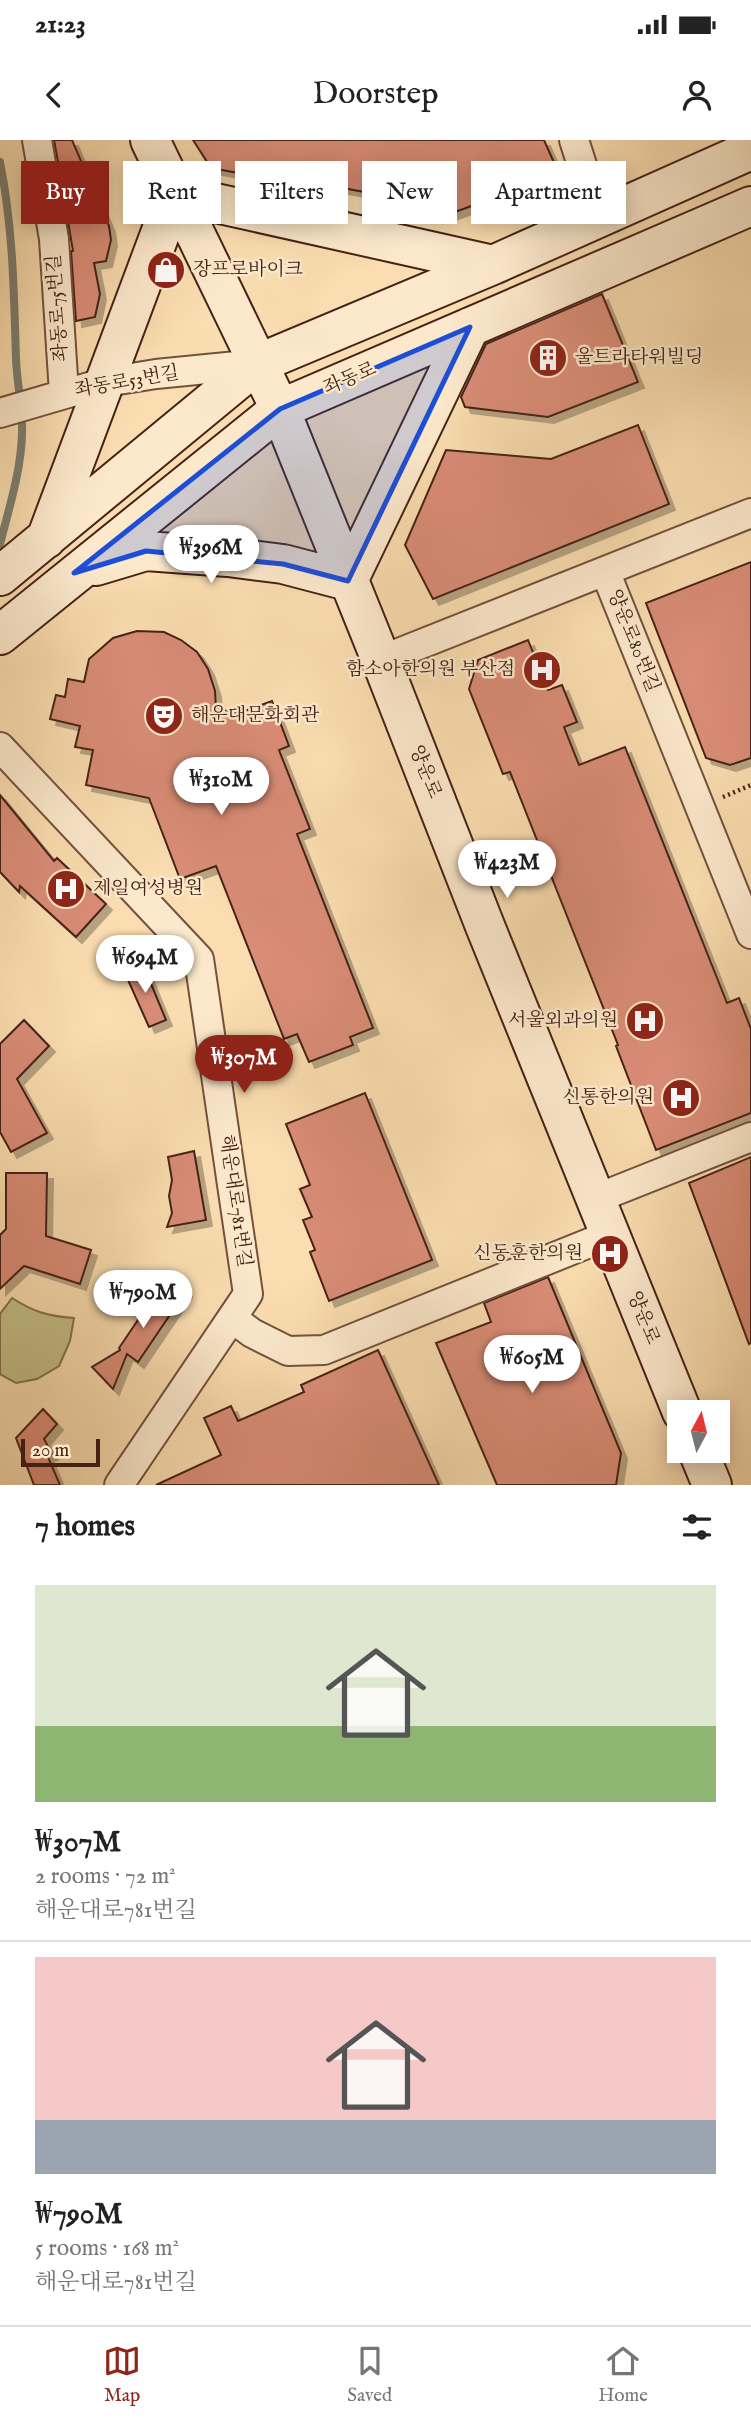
<!DOCTYPE html>
<html lang="en">
<head>
<meta charset="utf-8">
<style>
  body { margin:0; font-family:"IM FELL English","Noto Serif KR",serif; background:#f2f2f2; color:#222; height:100vh; display:flex; flex-direction:column; font-size:26px; white-space:nowrap }
  * { box-sizing:border-box; margin:0 }
  p { font-size:23px; color:#767676 }
  .icon { flex:none; width:38px; height:38px; fill:none; stroke:currentColor; stroke-width:2; stroke-linecap:round; stroke-linejoin:round }
  .map { position:relative; height:1345px; overflow:hidden }
  .sheet { display:flex; flex-direction:column; background:#fff; flex:1 }
  .sheet>* { flex:none }
  .top-card { position:absolute; left:21px; top:21px; width:710px; height:63px; display:flex; gap:14px }
  .needle { width:46px; rotate:7deg }
  .fabs { position:absolute; left:667px; top:1260px; display:grid; gap:14px }
  .fabs a { display:grid; place-items:center; width:63px; height:63px; border-radius:0px; background:#fff; box-shadow:0 4px 18px #0003; font-size:35px }
  .scale { position:absolute; left:21px; bottom:18px; width:79px; box-sizing:border-box; padding-left:7px; border:4px solid #462216; border-top:0; font-size:19px; line-height:24px; white-space:nowrap; color:#462216; -webkit-text-stroke:5px #fce9cc; paint-order:stroke }
  .price { position:absolute; translate:-50% -60px; padding:0 16px; border-radius:24px; background:#fff; color:#222; font-size:23px; line-height:46px; filter:drop-shadow(0 2px 4px #0008) }
  .price::after { content:''; position:absolute; left:50%; top:42px; width:21px; height:16px; margin-left:-10px; background:inherit; clip-path:polygon(0 0,100% 0,50% 100%) }
  .price.active { background:#8f2418; color:#fff }
  ul { padding:0; list-style:none }
  li { display:grid; align-content:center; gap:14px; height:371px; padding:0 35px }
  li+li { border-top:2px solid #e0e0e0 }
  li span { display:grid; place-items:center; height:217px; border-radius:0px; color:#555 }
  li>.icon { margin-inline-start:auto }
  span .icon { width:126px; height:126px; fill:#fffc; stroke-width:1 }
  li b { font-size:30px }
  h2 { display:flex; justify-content:space-between; align-items:center; height:84px; padding:0 35px; font-size:30px }
  .tag { padding:0 24px; border-radius:0px; background:#fff; box-shadow:0 4px 18px #0003; font-size:24px; line-height:63px }
  .tag.active { background:#8f2418; color:#fff }
  .status { display:flex; justify-content:space-between; align-items:center; height:49px; padding:0 35px; background:#fff; direction:ltr }
  .status svg { height:19px; fill:currentColor }
  header { display:flex; justify-content:space-between; align-items:center; height:91px; padding:0 35px; background:#fff; font-size:32px; font-weight:600 }
  .tabs { display:flex; justify-content:space-around; align-items:center; height:98px; border-top:2px solid #e0e0e0; background:#fff; font-size:19px; color:#767676 }
  .tabs a { display:grid; justify-items:center; gap:4px }
  .tabs .active { color:#8f2418 }
  .map>svg:first-child { display:block }
  .green { fill:#c4bf87; stroke:#85704e; stroke-width:2 }
  .lines { fill:none; stroke-linecap:round; stroke-linejoin:round }
  .stream { stroke:#7b7e71; stroke-width:8 }
  .building { fill:#d98c76; stroke:#462216; stroke-width:2; filter:url(#shadow) }
  .minor-casing { stroke:#73513c; stroke-width:32 }
  .secondary-casing { stroke:#462216; stroke-width:42 }
  .path { stroke:#462216; stroke-width:4.5; stroke-dasharray:2 3.5; stroke-linecap:butt }
  .minor { stroke:#fce9cc; stroke-width:28 }
  .secondary { stroke:#fce9cc; stroke-width:38 }
  .marked { fill:#1d4ed8; fill-opacity:0.2; stroke:#1d4ed8; stroke-width:5; stroke-linejoin:round }
  .labels { text-anchor:middle; dominant-baseline:central; stroke-width:5; stroke-linejoin:round; paint-order:stroke }
  .poi-label { font-size:19px; fill:#462216; stroke:#fce9cc; text-anchor:start }
  .street-label { font-size:19px; fill:#462216; stroke:#fce9cc }
</style>
</head>
<body>
<div class="status"><b>21:23</b><svg viewBox="0 0 49 12"><path d="M0 12V9h3v3zM5 12V6h3v6zM10 12V3h3v9zM15 12V0h3v12zM26 1h20v11H26zM47 4h2v5h-2z"/></svg></div>
<header><svg class="icon" aria-label="back" viewBox="0 0 24 24"><path d="M15 5l-7 7 7 7"/></svg>Doorstep<svg class="icon" aria-label="person" viewBox="0 0 24 24"><circle cx="12" cy="8" r="4"/><path d="M4 21q1-7 8-7t8 7"/></svg></header>
<div class="map">
<svg width="751" height="1345" viewBox="0 0 751 1345">
  <defs>
    <filter id="shadow"><feDropShadow dx="6" dy="6" stdDeviation="0" flood-color="#0004"/></filter>
  </defs>
  <rect width="100%" height="100%" fill="#faddb0"/>
  <filter id="stains"><feTurbulence type="fractalNoise" baseFrequency=".00286" numOctaves="4"/><feColorMatrix values="0 0 0 0 .2 0 0 0 0 .09 0 0 0 0 .02 0 0 0 .5 -.17"/></filter>
  <radialGradient id="worn" r=".72"><stop offset=".6" stop-color="#630" stop-opacity="0"/><stop offset="1" stop-color="#630" stop-opacity=".3"/></radialGradient>
  <path class="green" d="M12,1158C34,1172 47,1176 74,1178L70,1201L59,1226L37,1239L16,1243L0,1234V1174Z"/>
  <g class="lines">
    <path class="stream" d="M0,22C13,87 14,153 16,219C17,244 23,269 22,294C21,331 9,368 0,404"/>
  </g>
  <path class="building" d="M54,0H72L109,86L111,100L106,121L94,123L100,154L95,177L76,181L71,111H73L65,64L72,62L60,33Z
    M193,0H544L556,27L488,60L444,76L435,59L371,50L370,53L288,38L287,42L211,28Z
    M602,154L638,242L548,277L465,267L461,257L486,204Z
    M638,285L669,364L433,459L405,405L446,310L551,319Z
    M751,422V618L730,625L706,618L646,463Z
    M137,491L164,492L181,500L197,512L208,529L215,551L216,569L239,573L272,561L289,606L279,610L310,689L297,694L373,888L350,897L353,905L309,922L297,894L284,899L216,726L180,739L149,658L86,645L93,610L75,607L80,586L50,579L56,555L65,557L68,539L84,542L89,519L113,498Z
    M528,500L548,550L562,545L577,582L564,587L579,625L625,607L727,863L739,858L751,889V973L656,1010L616,906L618,905L510,632L503,634L469,549L478,520Z
    M0,655L54,721L57,718L106,764L76,797L20,746L19,752L0,732Z
    M142,822L166,880L149,887L124,831Z
    M24,880L49,906L17,939L47,993L11,1012L0,992V904Z
    M365,953L432,1120L329,1161L310,1112L315,1110L303,1080L312,1077L300,1049L310,1045L286,984Z
    M194,1011L206,1080L167,1087L172,1073L169,1056L172,1040L168,1017Z
    M751,1017V1203L749,1204L689,1043Z
    M6,1033H47L46,1096L91,1110L80,1144L24,1126L0,1149V1095L6,1089Z
    M169,1134L186,1151L138,1222L127,1214L113,1249L92,1227L120,1210L119,1208Z
    M548,1137L621,1313L616,1345H497L436,1203L491,1182L484,1163Z
    M378,1210L439,1345H156L221,1315L204,1278L231,1266L238,1281L304,1252L301,1245Z
    M43,1269L57,1284L44,1299L52,1314L47,1315L60,1345H34L16,1298Z"/>
  <g class="lines">
    <defs>
      <path id="minor" d="M37,0L54,99L64,253
        M574,0L599,78
        M0,273L106,242L156,234L257,224
        M605,431L751,794
        M381,520L751,373
        M0,607L199,819L248,1154L119,1345
        M595,1059L751,997
        M232,1178L252,1193L288,1211L324,1210L609,1095"/>
      <path id="secondary" d="M150,0L280,269L381,520L485,786L682,1272
        M46,399L175,54L493,125
        M96,426L146,411L228,417L283,424L348,441L470,187
        M0,436L257,224L493,125L751,10
        M0,495L280,269L751,66
        M698,1311L712,1345"/>
    </defs>
    <use href="#minor" class="minor-casing"/>
    <use href="#secondary" class="secondary-casing"/>
    <path class="path" d="M723,657L751,645"/>
    <use href="#minor" class="minor"/>
    <use href="#secondary" class="secondary"/>
  </g>
  <path class="marked" d="M470,187L348,441L283,424L146,411L74,433L280,269Z"/>
  <defs>
    <symbol id="shop-disc" viewBox="-11 -11 22 22"><circle r="9.5" fill="#8f2418" stroke="#fce9cc"/><path d="M-5-2.5h2.3a2.7 3.5 0 0 1 5.4 0H5L5.5 6h-11ZM-1.5-2.5h3a1.5 2.3 0 0 0-3 0Z" fill="#fff"/></symbol>
    <symbol id="building-disc" viewBox="-11 -11 22 22"><circle r="9.5" fill="#8f2418" stroke="#fce9cc"/><path d="M-4-6H4V6H1V3H-1V6H-4ZM-2.5-4.3h1.7v1.8h-1.7ZM.8-4.3h1.7v1.8H.8ZM-2.5-1h1.7V.8h-1.7ZM.8-1h1.7V.8H.8Z" fill="#fff"/></symbol>
    <symbol id="hospital-disc" viewBox="-11 -11 22 22"><circle r="9.5" fill="#8f2418" stroke="#fce9cc"/><path d="M-5-5h3v3.5h4V-5h3V5h-3V1.5h-4V5h-3Z" fill="#fff"/></symbol>
    <symbol id="theatre-disc" viewBox="-11 -11 22 22"><circle r="9.5" fill="#8f2418" stroke="#fce9cc"/><path d="M-5-5.5Q0-4 5-5.5V0Q5 5 0 6Q-5 5-5 0ZM-3.3-2.5H-1v1.5H-3.3ZM1-2.5H3.3v1.5H1ZM-2.8 1Q0 5.5 2.8 1Z" fill="#fff"/></symbol>
  </defs>
  <g fill-rule="evenodd">
    <use href="#shop-disc" x="144" y="108" width="44" height="44"/>
    <use href="#building-disc" x="526" y="196" width="44" height="44"/>
    <use href="#hospital-disc" x="520" y="508" width="44" height="44"/>
    <use href="#theatre-disc" x="142" y="554" width="44" height="44"/>
    <use href="#hospital-disc" x="44" y="727" width="44" height="44"/>
    <use href="#hospital-disc" x="623" y="859" width="44" height="44"/>
    <use href="#hospital-disc" x="659" y="936" width="44" height="44"/>
    <use href="#hospital-disc" x="588" y="1092" width="44" height="44"/>
  </g>
  <g class="labels">
    <g class="poi-label">
      <text x="193" y="130">장프로바이크</text>
      <text x="575" y="218">울트라타워빌딩</text>
      <text x="515" y="530" text-anchor="end">함소아한의원 부산점</text>
      <text x="191" y="576">해운대문화회관</text>
      <text x="93" y="749">제일여성병원</text>
      <text x="618" y="881" text-anchor="end">서울외과의원</text>
      <text x="654" y="958" text-anchor="end">신통한의원</text>
      <text x="583" y="1114" text-anchor="end">신동훈한의원</text>
    </g>
    <g class="street-label">
      <text transform="translate(58 168) rotate(-94)">좌동로75번길</text>
      <text transform="translate(350 239) rotate(-23)">좌동로</text>
      <text transform="translate(127 242) rotate(-10)">좌동로53번길</text>
      <text transform="translate(633 501) rotate(68)">양운로80번길</text>
      <text transform="translate(425 632) rotate(68)">양운로</text>
      <text transform="translate(235 1061) rotate(82)">해운대로781번길</text>
      <text transform="translate(643 1178) rotate(68)">양운로</text>
    </g>
  </g>
  <rect width="100%" height="100%" filter="url(#stains)"/>
  <rect width="100%" height="100%" fill="url(#worn)"/>
</svg>
<div class="fabs">
<a><svg class="needle" viewBox="-14 -14 28 28"><path d="M0-13l5 13h-10z" fill="#e53935"/><path d="M0 13l5-13h-10z" fill="#767676"/></svg></a>
</div>
<div class="scale">20 m</div>
<b class="price" style="left:211px;top:445px">₩396M</b>
<b class="price" style="left:221px;top:677px">₩310M</b>
<b class="price" style="left:507px;top:760px">₩423M</b>
<b class="price" style="left:145px;top:855px">₩694M</b>
<b class="price active" style="left:244px;top:955px">₩307M</b>
<b class="price" style="left:143px;top:1190px">₩790M</b>
<b class="price" style="left:532px;top:1255px">₩605M</b>
<div class="top-card">
<a class="tag active">Buy</a>
<a class="tag">Rent</a>
<a class="tag">Filters</a>
<a class="tag">New</a>
<a class="tag">Apartment</a>
</div>
</div>
<section class="sheet">
<h2>7 homes<svg class="icon" aria-label="filters" viewBox="0 0 24 24"><path d="M4 7h16M4 17h16"/><circle cx="9" cy="7" r="2"/><circle cx="15" cy="17" r="2"/></svg></h2>
<ul>
<li><span style="background:linear-gradient(#dfe7d0 65%,#8fb573 0)"><svg class="icon" aria-label="home" viewBox="0 0 24 24"><path d="M3 11l9-7 9 7M6 9v11h12V9"/></svg></span><div><b>₩307M</b><p>2 rooms · 72 m²</p><p>해운대로781번길</p></div></li>
<li><span style="background:linear-gradient(#f6c9c9 75%,#9aa5b1 0)"><svg class="icon" aria-label="home" viewBox="0 0 24 24"><path d="M3 11l9-7 9 7M6 9v11h12V9"/></svg></span><div><b>₩790M</b><p>5 rooms · 168 m²</p><p>해운대로781번길</p></div></li>
</ul>
</section>
<nav class="tabs">
<a class="active"><svg class="icon" aria-label="map" viewBox="0 0 24 24"><path d="M3 6l6-2 6 2 6-2v14l-6 2-6-2-6 2zM9 4v14M15 6v14"/></svg>Map</a>
<a><svg class="icon" aria-label="saved" viewBox="0 0 24 24"><path d="M7 4h10v16l-5-4-5 4z"/></svg>Saved</a>
<a><svg class="icon" aria-label="home" viewBox="0 0 24 24"><path d="M3 11l9-7 9 7M6 9v11h12V9"/></svg>Home</a>
</nav>
</body>
</html>
